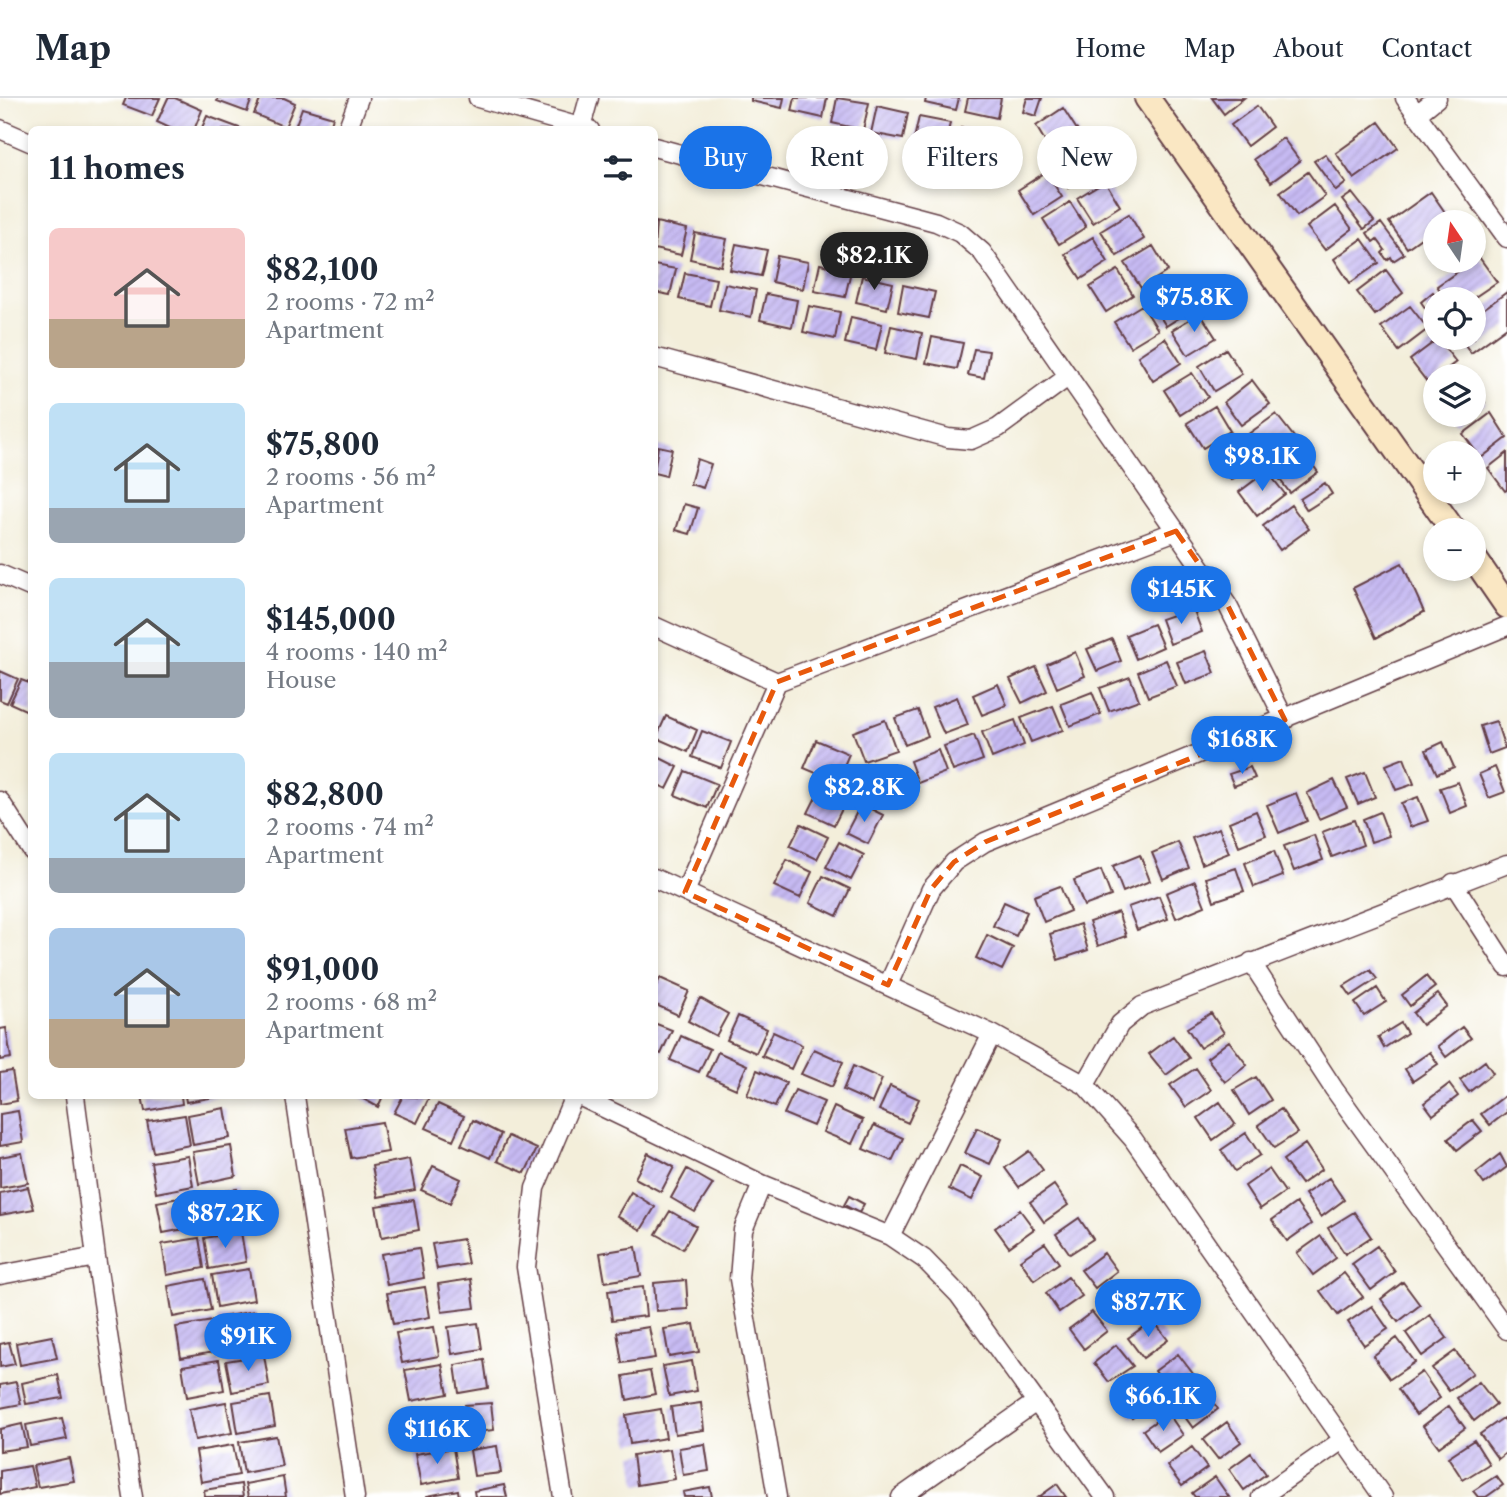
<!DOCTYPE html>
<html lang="en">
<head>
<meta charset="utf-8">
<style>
  body { margin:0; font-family:"Libre Caslon Text",serif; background:#f2f2f3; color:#1f2937; height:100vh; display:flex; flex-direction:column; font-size:26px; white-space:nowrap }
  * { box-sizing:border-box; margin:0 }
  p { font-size:23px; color:#747a83 }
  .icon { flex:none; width:38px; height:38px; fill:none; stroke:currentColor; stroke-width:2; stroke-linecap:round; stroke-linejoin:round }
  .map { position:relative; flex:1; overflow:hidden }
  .sheet { position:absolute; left:28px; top:28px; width:630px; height:973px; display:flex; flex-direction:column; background:#fff; border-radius:10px; box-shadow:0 4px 10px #0003 }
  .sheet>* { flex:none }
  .banner { position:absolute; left:679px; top:28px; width:665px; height:63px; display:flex; gap:14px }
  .needle { width:46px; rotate:347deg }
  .controls { position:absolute; left:1423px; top:112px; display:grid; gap:14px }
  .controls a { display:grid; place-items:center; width:63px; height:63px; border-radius:50%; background:#fff; box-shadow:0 4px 10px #0003; font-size:35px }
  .price { position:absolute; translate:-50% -60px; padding:0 16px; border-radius:24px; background:#1a73e8; color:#fff; font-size:23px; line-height:46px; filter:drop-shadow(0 2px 4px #0008) }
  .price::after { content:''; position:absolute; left:50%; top:42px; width:21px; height:16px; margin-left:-10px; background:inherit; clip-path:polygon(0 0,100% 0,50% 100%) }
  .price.on { background:#222; color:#fff }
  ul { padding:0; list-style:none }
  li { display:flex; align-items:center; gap:21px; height:175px; padding:0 21px }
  li span { display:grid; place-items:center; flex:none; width:196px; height:140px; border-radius:10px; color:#555 }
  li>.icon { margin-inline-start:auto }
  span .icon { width:84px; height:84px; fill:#fffc; stroke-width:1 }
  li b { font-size:30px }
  h2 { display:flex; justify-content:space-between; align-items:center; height:84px; padding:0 21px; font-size:30px }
  .chip { padding:0 24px; border-radius:32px; background:#fff; box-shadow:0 4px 10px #0003; font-size:24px; line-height:63px }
  .chip.on { background:#1a73e8; color:#fff }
  header { display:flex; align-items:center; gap:42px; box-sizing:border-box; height:98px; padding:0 35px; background:#fff; border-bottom:2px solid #e0e1e3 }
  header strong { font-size:33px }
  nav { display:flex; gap:38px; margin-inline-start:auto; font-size:24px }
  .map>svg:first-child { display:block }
  .building { fill:url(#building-hatch) }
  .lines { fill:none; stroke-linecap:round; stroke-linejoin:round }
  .street-casing { stroke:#633e45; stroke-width:21 }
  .secondary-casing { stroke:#633e45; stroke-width:28 }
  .street { stroke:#fff; stroke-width:18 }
  .secondary { stroke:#fae7c3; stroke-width:24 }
  .marked { fill:none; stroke:#e8590c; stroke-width:5; stroke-dasharray:14 9; stroke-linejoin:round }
</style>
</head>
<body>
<header>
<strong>Map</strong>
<nav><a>Home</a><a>Map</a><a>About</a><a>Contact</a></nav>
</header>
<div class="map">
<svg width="1507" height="1399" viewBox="0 0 1507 1399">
  <defs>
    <pattern id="building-hatch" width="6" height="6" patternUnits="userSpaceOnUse" patternTransform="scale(1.75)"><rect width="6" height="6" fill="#c6baf3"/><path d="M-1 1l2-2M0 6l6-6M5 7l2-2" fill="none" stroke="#ac9fd0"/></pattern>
  </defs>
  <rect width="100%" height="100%" fill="#fff"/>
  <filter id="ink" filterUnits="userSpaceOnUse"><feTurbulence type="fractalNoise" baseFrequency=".0143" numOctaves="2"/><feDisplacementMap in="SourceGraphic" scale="14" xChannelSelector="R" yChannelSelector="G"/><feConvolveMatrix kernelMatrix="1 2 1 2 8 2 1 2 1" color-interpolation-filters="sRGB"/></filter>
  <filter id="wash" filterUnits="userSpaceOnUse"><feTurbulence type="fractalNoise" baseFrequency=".00686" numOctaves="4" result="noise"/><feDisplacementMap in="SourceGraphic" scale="28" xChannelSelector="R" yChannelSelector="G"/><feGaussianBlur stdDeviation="1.57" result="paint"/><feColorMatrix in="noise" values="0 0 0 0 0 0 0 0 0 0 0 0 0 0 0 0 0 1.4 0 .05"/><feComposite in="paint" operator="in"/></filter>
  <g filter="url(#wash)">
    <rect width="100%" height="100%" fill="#f3eeda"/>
    <g id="blocks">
      <path class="building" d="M126,0H160L152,18L123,7Z
        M168,0H175L202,12L194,32H174L157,24Z
        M218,0H252L247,14L217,3Z
        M261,0H284L295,5L285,29L254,16Z
        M751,0H784L782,10L751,3Z
        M795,0H827L823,20L792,13Z
        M837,0L869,5L863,32L832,25Z
        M926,0H959L956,12L925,5Z
        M968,0H1001L997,20L965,13Z
        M1027,0H1042L1036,18L1023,14Z
        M1212,0H1244L1224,16Z
        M877,8L908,15L903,41L871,35Z
        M1257,8L1272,29L1247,48L1231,27Z
        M302,10L333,19L329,32H294Z
        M1063,10L1079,35L1051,53L1036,28Z
        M207,18L242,31V32H201Z
        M919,19L950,25L944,52L913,45Z
        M1379,24L1398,50L1354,81L1336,55Z
        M961,30L992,36L987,63L956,56Z
        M1283,40L1300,63L1271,84L1254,61Z
        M1079,48L1095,72L1068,90L1052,65Z
        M1325,56L1346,85L1336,93L1314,63Z
        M1046,74L1062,99L1034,117L1018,92Z
        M1308,74L1325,98L1297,118L1280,94Z
        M1105,83L1120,108L1093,125L1077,100Z
        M1431,94L1449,120L1435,124V130L1407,150L1389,124Z
        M1352,95L1374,123L1364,131L1342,102Z
        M1070,104L1086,129L1059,146L1043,121Z
        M1335,108L1352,131L1325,152L1307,129Z
        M1129,116L1144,141L1117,158L1101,133Z
        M656,124L687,131L681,157L654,151Z
        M1381,125L1404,156L1393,163L1391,159L1387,162L1382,155L1385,152L1377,141L1373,144L1367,135Z
        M695,135L727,141L721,168L690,161Z
        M1093,139L1108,164L1081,181L1065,156Z
        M1362,141L1379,165L1350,185L1334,161Z
        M736,146L767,152L761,178L730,172Z
        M1153,148L1168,173L1141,190L1125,165Z
        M777,158L808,164L803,191L772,184Z
        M1479,159L1497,184L1472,201H1446L1437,188Z
        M820,166L851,173L845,199L814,193Z
        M654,167L676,171L670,197L654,194Z
        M1118,172L1133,197L1106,214L1090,189Z
        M1386,172L1403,195L1375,217L1357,194Z
        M685,175L716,181L710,208L679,201Z
        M862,178L893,185L887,211L856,204Z
        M725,186L756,192L751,219L719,212Z
        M1177,186L1193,211L1166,228L1150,203Z
        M903,187L935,194L929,220L898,214Z
        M1433,194L1439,201H1435V224L1421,204Z
        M1507,194V229L1471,255L1460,240H1474V218Z
        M766,196L797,202L792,229L760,222Z
        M1142,207L1158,232L1130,249L1114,224Z
        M809,208L840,214L835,241L803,234Z
        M1410,208L1428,231L1399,253L1381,229Z
        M1200,215L1216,240L1188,257L1172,232Z
        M851,219L882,226L876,252L845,245Z
        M891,228L922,235L917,261L885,255Z
        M932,239L963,245L957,271L926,265Z
        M1165,240L1181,265L1153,283L1138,258Z
        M1438,241L1456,264L1428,285L1410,262Z
        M974,251L989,253L984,280L968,277Z
        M1226,251L1242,276L1214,293L1199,268Z
        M1192,275L1208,299L1180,317L1164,292Z
        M1252,282L1270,306L1241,327L1224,304Z
        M1474,289L1485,304L1474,313Z
        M1215,308L1230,333L1203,350L1187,325Z
        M1491,315L1507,340L1481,360L1463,336Z
        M1276,316L1294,339L1265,360L1247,337Z
        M1450,317H1468L1457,326Z
        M1243,340L1259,365L1231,382L1216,358Z
        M658,348L672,351L666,378L654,375Z
        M1300,350L1318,374L1290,395L1272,371Z
        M1507,355V392L1505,393L1488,370Z
        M697,361L711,366L703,390L690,386Z
        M1267,373L1285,396L1257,418L1239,394Z
        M1325,385L1332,396L1307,412L1300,401Z
        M684,406L698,410L690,436L676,432Z
        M1291,407L1309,431L1280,452L1263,428Z
        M1402,465L1424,514L1376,540L1353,490Z
        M1193,510L1202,534L1170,546L1161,521Z
        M1153,526L1163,549L1136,561L1126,537Z
        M1112,541L1121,563L1097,573L1087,551Z
        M1206,553L1215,575L1186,586L1177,564Z
        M1075,554L1085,578L1057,590L1047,566Z
        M1166,562L1177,588L1148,599L1138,574Z
        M1036,569L1047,593L1022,605L1010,581Z
        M0,573L18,581L7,605L0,602Z
        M1130,579L1139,602L1109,613L1100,590Z
        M21,582L32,586V615L10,605Z
        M998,586L1007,607L982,617L973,597Z
        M1092,594L1101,616L1070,628L1061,606Z
        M957,599L968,627L944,636L932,609Z
        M1053,608L1063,632L1031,644L1021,620Z
        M918,612L928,638L905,647L895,620Z
        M666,618L697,632L688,654L656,640Z
        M885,622L896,652L864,663L853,634Z
        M1015,622L1024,647L992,660L982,634Z
        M1496,623L1505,650L1489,656L1480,628Z
        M702,633L731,644L721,670L692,659Z
        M974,637L983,662L953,673L944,648Z
        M816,642L849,656L837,684L804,670Z
        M1443,644L1454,669L1437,676L1426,652Z
        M938,652L946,674L918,685L910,663Z
        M654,657L678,669L667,691L654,685Z
        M1404,660L1414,686L1396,692L1386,667Z
        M893,668L910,687L888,706L871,687Z
        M1250,669L1255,680L1234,688L1229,676Z
        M1495,669L1505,694L1489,700L1479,676Z
        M685,673L717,686L707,710L675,697Z
        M1365,674L1375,699L1358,706L1347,681Z
        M1334,682L1347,709L1319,721L1307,695Z
        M1458,684L1467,708L1450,715L1440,690Z
        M820,691L846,703L834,727L808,715Z
        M1296,695L1307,723L1279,735L1267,707Z
        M1418,699L1428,723L1410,729L1401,705Z
        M861,706L883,717L868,746L846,735Z
        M1256,713L1266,737L1239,748L1229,724Z
        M1380,714L1389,738L1371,744L1363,721Z
        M1354,722L1363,747L1332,759L1322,734Z
        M801,726L828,739L817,761L790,748Z
        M1219,730L1229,755L1202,766L1192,740Z
        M1314,737L1323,762L1294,773L1284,748Z
        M839,744L864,757L851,782L826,769Z
        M1178,744L1189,770L1163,781L1152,755Z
        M1274,753L1283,778L1254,789L1245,765Z
        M1140,757L1150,783L1123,794L1113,768Z
        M787,762L812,774L800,800L774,788Z
        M1236,770L1244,793L1214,803L1206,780Z
        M1101,772L1111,798L1084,808L1074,782Z
        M823,778L850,791L837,818L810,805Z
        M1195,783L1205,808L1176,820L1166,795Z
        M1060,788L1070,813L1044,824L1034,798Z
        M1159,798L1168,821L1137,832L1128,809Z
        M1004,804L1027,814L1016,838L993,828Z
        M1118,814L1126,838L1098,848L1089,824Z
        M1080,826L1088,852L1058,862L1050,836Z
        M987,837L1013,850L1002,872L976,860Z
        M1370,872L1377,881L1351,898L1344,888Z
        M1426,878L1435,889L1410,908L1402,897Z
        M660,880L689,893L678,917L654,906V893Z
        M1377,890L1386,904L1364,918L1355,905Z
        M1438,896L1447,908L1422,927L1413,915Z
        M700,900L728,916L716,938L688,923Z
        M1211,915L1224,935L1200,950L1187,930Z
        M738,918L767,931L756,955L727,942Z
        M654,925L672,932L661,956L654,953Z
        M1401,925L1407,935L1384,950L1378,939Z
        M1462,929L1471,940L1446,959L1438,948Z
        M6,930L11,960L0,962V931Z
        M773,934L802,947L791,971L762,958Z
        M681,938L710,951L699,974L670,962Z
        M1173,938L1189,960L1166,977L1149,956Z
        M1229,943L1247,967L1225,984L1207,960Z
        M814,951L843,964L832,989L801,976Z
        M718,954L747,967L736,991L707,978Z
        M1430,954L1438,966L1413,983L1405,971Z
        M1485,963L1493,975L1469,994L1460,982Z
        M853,968L882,981L872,1005L843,992Z
        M1196,970L1211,992L1186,1009L1170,987Z
        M757,972L786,985L775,1009L747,997Z
        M12,973L17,1003L0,1006V975Z
        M1256,979L1271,1002L1249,1017L1234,992Z
        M1449,986L1458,998L1433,1017L1424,1005Z
        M890,988L919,1001L908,1025L879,1012Z
        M795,992L824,1004L813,1028L784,1016Z
        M1506,997L1507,1014L1490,1027L1481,1016Z
        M142,998H181L182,1006L145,1013Z
        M185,998H216V999L186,1004Z
        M358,998H383L378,1009Z
        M403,998L429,1000L417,1025L394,1015Z
        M1220,1004L1235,1026L1213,1042L1198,1020Z
        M438,1006L464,1018L453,1042L426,1030Z
        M834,1009L863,1022L852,1046L823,1034Z
        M225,1010L230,1040L193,1047L188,1017Z
        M1281,1011L1297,1035L1274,1050L1258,1027Z
        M18,1013L23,1044L0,1048V1016Z
        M185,1017L190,1047L153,1054L147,1023Z
        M473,1022L501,1036L490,1060L461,1047Z
        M1473,1022L1482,1033L1457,1052L1448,1041Z
        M382,1024L388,1054L351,1060L345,1030Z
        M874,1027L903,1040L892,1063L863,1051Z
        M977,1030L1002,1041L990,1066L965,1055Z
        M1246,1035L1260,1057L1235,1073L1221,1052Z
        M508,1038L537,1051L525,1075L497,1063Z
        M1305,1046L1322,1071L1301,1086L1283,1062Z
        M231,1048L236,1078L199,1086L193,1054Z
        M1029,1053L1043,1072L1019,1089L1005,1070Z
        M22,1055L28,1085L0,1090V1059Z
        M648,1055L674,1069L661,1094L635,1080Z
        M1500,1056L1507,1069L1484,1086L1476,1075Z
        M188,1058L193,1088L156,1095L151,1064Z
        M409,1061L415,1092L378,1099L372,1068Z
        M433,1068L461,1081L450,1105L421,1092Z
        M960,1068L983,1079L972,1102L949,1091Z
        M687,1071L713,1086L695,1114L671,1100Z
        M1269,1071L1285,1094L1260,1111L1245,1088Z
        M1329,1080L1344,1102L1321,1119L1305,1096Z
        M1054,1087L1068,1107L1044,1124L1030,1104Z
        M28,1089L34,1111L0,1117V1095Z
        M237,1091L243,1121L205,1128L200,1097Z
        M631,1094L655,1109L641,1132L617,1118Z
        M195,1097L200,1128L163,1135L157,1104Z
        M849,1098L864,1106L859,1115L844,1107Z
        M414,1102L419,1132L382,1139L376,1108Z
        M1296,1105L1311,1126L1287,1143L1272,1122Z
        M1020,1112L1034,1131L1009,1149L995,1130Z
        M670,1113L696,1128L683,1151L656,1136Z
        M1354,1114L1371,1139L1345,1156L1328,1130Z
        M1079,1120L1093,1141L1070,1156L1056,1136Z
        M241,1134L246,1164L209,1171L204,1140Z
        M1321,1138L1336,1160L1313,1177L1297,1155Z
        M199,1140L204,1170L167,1177L162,1146Z
        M463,1141L468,1166L437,1171L432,1146Z
        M1045,1145L1059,1165L1034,1182L1020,1162Z
        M1377,1148L1395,1174L1371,1192L1352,1166Z
        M636,1149L641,1178L605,1184L600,1155Z
        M419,1150L424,1180L387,1187L381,1156Z
        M1104,1155L1117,1173L1095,1190L1081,1172Z
        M249,1171L254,1202L217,1209L212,1177Z
        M1344,1175L1363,1199L1338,1217L1320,1193Z
        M1068,1179L1082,1198L1059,1214L1046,1195Z
        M205,1181L211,1212L173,1219L168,1188Z
        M471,1181L475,1210L442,1214L438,1186Z
        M686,1182L688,1211L656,1213L654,1185Z
        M1403,1184L1420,1207L1398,1224L1381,1201Z
        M425,1189L430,1219L393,1226L387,1195Z
        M643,1189L646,1218L612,1222L608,1193Z
        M1128,1190L1141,1208L1119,1224L1106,1205Z
        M1372,1208L1388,1231L1364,1247L1348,1224Z
        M255,1213L260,1243L223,1250L217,1220Z
        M1092,1214L1107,1233L1084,1251L1069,1231Z
        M1430,1217L1447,1240L1422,1258L1406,1235Z
        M1153,1222L1168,1242L1143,1260L1128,1240Z
        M213,1223L219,1253L181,1260L176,1229Z
        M478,1225L482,1251L452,1256L448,1229Z
        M694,1226L699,1254L669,1259L664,1231Z
        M434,1229L439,1258L402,1265L396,1235Z
        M649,1229L655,1260L622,1265L617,1234Z
        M52,1238L57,1260L20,1267L16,1245Z
        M1397,1240L1415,1264L1390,1281L1373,1258Z
        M9,1244L15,1266L0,1269V1246Z
        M1116,1247L1133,1268L1109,1284L1094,1265Z
        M1455,1253L1473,1275L1449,1293L1432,1270Z
        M1178,1256L1194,1277L1171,1295L1155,1273Z
        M264,1257L269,1287L232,1294L226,1263Z
        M219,1262L224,1292L187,1299L182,1268Z
        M484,1262L488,1290L459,1295L455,1267Z
        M692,1263L697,1293L669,1298L663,1268Z
        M442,1266L448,1296L411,1303L405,1272Z
        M650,1273L655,1296L627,1302L623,1278Z
        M1422,1274L1440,1300L1416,1317L1398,1291Z
        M58,1277L63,1300L26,1306L22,1285Z
        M1141,1281L1157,1301L1132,1320L1116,1299Z
        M16,1284L21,1306L0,1310V1287Z
        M1479,1284L1496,1306L1474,1323L1457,1300Z
        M1203,1290L1218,1311L1193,1330L1177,1308Z
        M270,1298L275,1328L238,1335L233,1304Z
        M226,1304L232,1335L195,1342L189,1311Z
        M491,1305L494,1332L469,1335L465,1307Z
        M701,1305L704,1332L675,1336L671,1309Z
        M1449,1308L1465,1330L1439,1349L1423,1328Z
        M661,1311L666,1340L630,1346L626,1317Z
        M452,1312L457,1342L420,1349L415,1318Z
        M1168,1315L1183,1337L1158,1354L1143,1332Z
        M62,1320L67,1341L30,1348L26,1327Z
        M1503,1320L1507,1325V1354L1498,1361L1480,1336Z
        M1227,1324L1241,1344L1218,1361L1203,1342Z
        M22,1326L27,1349L0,1353V1331Z
        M276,1338L282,1368L244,1375L239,1344Z
        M1474,1342L1489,1366L1463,1382L1448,1359Z
        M705,1346L709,1373L683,1377L679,1350Z
        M233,1347L239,1377L201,1384L196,1353Z
        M497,1348L501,1375L474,1378L470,1352Z
        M1192,1349L1207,1370L1182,1388L1167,1368Z
        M453,1350L458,1380L421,1387L415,1356Z
        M670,1351L675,1381L637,1387L633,1357Z
        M1251,1355L1266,1376L1244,1392L1229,1371Z
        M69,1360L74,1383L38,1389L33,1368Z
        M30,1368L35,1389L0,1396V1373Z
        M1496,1378L1503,1387L1486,1399H1478L1473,1393Z
        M283,1379L286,1399H248L245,1386Z
        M1215,1379L1229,1399H1195L1192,1395Z
        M241,1386L243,1399H205L204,1392Z
        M1057,1386L1066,1399H1039Z
        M504,1387L507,1399H475L474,1393Z
        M710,1389L712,1399H684L683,1394Z
        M458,1392L459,1399H427V1398Z"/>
    </g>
  </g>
  <g filter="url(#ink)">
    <use href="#blocks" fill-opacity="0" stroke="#633e45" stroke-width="2"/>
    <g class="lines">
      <defs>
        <path id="street" d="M478,0L590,32
          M1405,0L1507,140
          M1416,17L1437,0
          M581,29L589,0
          M0,31L32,45
          M347,32L359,0
          M654,49L936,124L960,135L982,154L1228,508L1285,622
          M654,259L948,340L971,342L998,330L1069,278
          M0,476L32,490
          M654,528L777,584
          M0,703L32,753
          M654,780L992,936L1085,987L1133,1041L1383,1399
          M1453,785L1507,869
          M685,794L777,584L1176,433
          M1251,864L1334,991L1507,1232
          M888,887L931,791L954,764L985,744L1507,528
          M1085,987L1120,926L1142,908L1507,766
          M75,998L96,1159L133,1399
          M295,998L355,1399
          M579,998L762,1086L890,1138L924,1161L959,1197L1105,1399
          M762,1086L743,1132L739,1181L777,1399
          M890,1138L992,936
          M0,1177L96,1159
          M563,1399L526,1169L535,1090L574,998
          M901,1399L1036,1304
          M1261,1399L1341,1343"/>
        <path id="secondary" d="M1147,0L1453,432
          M1474,460L1507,508"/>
      </defs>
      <use href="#street" class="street-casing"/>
      <use href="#secondary" class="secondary-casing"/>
      <use href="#street" class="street"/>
      <use href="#secondary" class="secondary"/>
    </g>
  </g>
  <path class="marked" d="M1176,433L1228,508L1285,622L985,744L954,764L931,791L888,887L685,794L777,584Z"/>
</svg>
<div class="controls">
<a><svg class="needle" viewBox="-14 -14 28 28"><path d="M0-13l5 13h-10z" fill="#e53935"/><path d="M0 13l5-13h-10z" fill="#747a83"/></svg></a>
<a><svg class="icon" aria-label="locate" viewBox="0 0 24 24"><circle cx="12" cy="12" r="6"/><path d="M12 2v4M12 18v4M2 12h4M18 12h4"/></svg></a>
<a><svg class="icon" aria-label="layers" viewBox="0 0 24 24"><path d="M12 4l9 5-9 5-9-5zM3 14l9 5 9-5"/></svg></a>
<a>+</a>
<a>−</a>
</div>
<b class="price on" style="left:874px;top:194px">$82.1K</b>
<b class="price" style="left:1194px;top:236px">$75.8K</b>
<b class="price" style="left:1262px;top:395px">$98.1K</b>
<b class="price" style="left:1181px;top:528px">$145K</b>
<b class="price" style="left:1242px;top:678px">$168K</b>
<b class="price" style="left:864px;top:726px">$82.8K</b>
<b class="price" style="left:225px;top:1152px">$87.2K</b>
<b class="price" style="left:1148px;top:1241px">$87.7K</b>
<b class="price" style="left:248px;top:1275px">$91K</b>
<b class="price" style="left:1163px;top:1335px">$66.1K</b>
<b class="price" style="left:437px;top:1368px">$116K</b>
<div class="banner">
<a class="chip on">Buy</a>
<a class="chip">Rent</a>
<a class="chip">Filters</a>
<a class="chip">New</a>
</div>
<section class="sheet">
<h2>11 homes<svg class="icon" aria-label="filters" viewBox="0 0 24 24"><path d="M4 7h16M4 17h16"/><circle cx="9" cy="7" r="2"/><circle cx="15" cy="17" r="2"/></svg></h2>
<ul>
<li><span style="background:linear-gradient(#f6c9c9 65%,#b9a48a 0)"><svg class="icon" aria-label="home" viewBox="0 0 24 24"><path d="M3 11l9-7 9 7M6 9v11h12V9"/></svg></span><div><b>$82,100</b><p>2 rooms · 72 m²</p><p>Apartment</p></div></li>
<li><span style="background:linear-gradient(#bfe0f5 75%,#9aa5b1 0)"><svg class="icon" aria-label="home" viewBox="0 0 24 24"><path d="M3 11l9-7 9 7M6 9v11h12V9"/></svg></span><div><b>$75,800</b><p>2 rooms · 56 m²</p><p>Apartment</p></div></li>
<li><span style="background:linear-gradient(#bfe0f5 60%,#9aa5b1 0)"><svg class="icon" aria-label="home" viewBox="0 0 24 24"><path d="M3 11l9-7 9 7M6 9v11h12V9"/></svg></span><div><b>$145,000</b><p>4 rooms · 140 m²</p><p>House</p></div></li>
<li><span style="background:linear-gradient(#bfe0f5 75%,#9aa5b1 0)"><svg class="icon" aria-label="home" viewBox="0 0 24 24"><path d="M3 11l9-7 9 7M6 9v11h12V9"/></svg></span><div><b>$82,800</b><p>2 rooms · 74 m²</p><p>Apartment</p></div></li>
<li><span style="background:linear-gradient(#a9c7e8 65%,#b9a48a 0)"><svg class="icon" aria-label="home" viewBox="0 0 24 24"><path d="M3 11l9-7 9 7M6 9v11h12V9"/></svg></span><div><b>$91,000</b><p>2 rooms · 68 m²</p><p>Apartment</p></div></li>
</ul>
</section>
</div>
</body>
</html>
